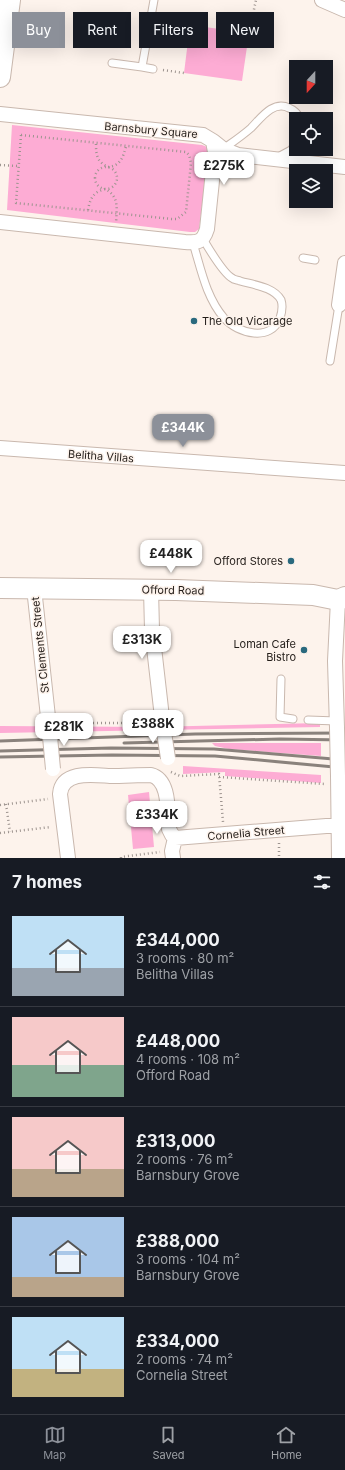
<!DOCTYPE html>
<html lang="en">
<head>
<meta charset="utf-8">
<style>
  body { margin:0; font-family:Inter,sans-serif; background:#20242c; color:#f1f3f6; height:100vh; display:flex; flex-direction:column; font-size:15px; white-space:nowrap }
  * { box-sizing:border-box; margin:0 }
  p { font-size:13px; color:#9ea1a6 }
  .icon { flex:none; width:22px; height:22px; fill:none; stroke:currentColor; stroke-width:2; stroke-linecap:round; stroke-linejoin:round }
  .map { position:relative; height:858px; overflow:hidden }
  .panel { display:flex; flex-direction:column; background:#171b24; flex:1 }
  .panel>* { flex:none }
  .top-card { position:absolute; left:12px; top:12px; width:321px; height:36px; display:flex; gap:8px }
  .needle { width:26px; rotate:201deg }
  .fabs { position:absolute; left:289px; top:60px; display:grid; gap:8px }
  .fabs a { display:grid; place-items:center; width:44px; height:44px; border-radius:0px; background:#171b24; box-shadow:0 4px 16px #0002; font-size:20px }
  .price { position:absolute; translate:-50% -34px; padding:0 9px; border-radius:8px; background:#fff; color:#222; font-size:13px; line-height:26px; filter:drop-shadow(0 1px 2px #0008) }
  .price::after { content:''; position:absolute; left:50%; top:24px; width:12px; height:9px; margin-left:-6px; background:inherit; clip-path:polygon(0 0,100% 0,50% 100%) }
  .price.on { background:#8c9099; color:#fff }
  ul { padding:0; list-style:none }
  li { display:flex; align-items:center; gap:12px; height:100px; padding:0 12px }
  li+li { border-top:1px solid #363941 }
  li span { display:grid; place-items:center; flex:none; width:112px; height:80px; border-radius:0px; color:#555 }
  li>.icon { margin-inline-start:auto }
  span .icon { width:48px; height:48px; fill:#fffc; stroke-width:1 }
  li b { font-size:17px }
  h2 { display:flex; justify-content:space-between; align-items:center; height:48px; padding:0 12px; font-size:17px }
  .tag { padding:0 14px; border-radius:0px; background:#171b24; box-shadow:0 4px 16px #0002; font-size:14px; line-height:36px }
  .tag.on { background:#8c9099; color:#fff }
  .tabs { display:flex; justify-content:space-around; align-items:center; height:56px; border-top:1px solid #363941; background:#171b24; font-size:11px; color:#9ea1a6 }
  .tabs a { display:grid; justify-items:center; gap:2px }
  .tabs .on { color:#8c9099 }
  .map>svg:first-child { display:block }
  .green { fill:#fdacd4 }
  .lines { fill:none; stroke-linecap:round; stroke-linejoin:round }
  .lane-casing { stroke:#c9b8ae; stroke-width:9 }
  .street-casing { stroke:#c9b8ae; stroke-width:16 }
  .secondary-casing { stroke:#c9b8ae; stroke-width:22 }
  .path { stroke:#9d948f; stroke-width:2.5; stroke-dasharray:1 3; stroke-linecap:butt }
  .lane { stroke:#fff; stroke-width:7 }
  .street { stroke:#fff; stroke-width:14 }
  .secondary { stroke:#fff; stroke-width:20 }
  .rail { stroke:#8a827c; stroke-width:3 }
  .street-bridge-casing { stroke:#c9b8ae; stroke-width:16; stroke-linecap:butt }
  .street-bridge { stroke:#fff; stroke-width:14 }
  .poi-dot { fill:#2a697e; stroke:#fdf3ec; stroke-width:1.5 }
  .labels { text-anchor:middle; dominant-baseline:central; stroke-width:3; stroke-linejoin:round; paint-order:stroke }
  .street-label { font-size:11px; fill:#231d19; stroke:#fdf3ec }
  .poi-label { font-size:11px; fill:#231d19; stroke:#fdf3ec; text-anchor:end }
</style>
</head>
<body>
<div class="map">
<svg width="345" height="858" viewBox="0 0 345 858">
  <rect width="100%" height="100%" fill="#fdf3ec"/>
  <path class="green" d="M190,25L249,33L242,81L184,73Z
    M12,125L202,145L207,147L209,151L199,229L195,232H190L7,210Z
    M320,723V727L0,733V726L151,727Z
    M212,743H321V756L229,749L215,746Z
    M183,766L321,775V783L225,776V772L183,774Z
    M149,792L154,847L133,849L128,795Z"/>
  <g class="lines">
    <defs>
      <path id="lane" d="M112,63L142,67L154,0
        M142,67L153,69
        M223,149C233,142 242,136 251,128C261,118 273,100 289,108C294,110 298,114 300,119
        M278,157L291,150L296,144
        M193,243C201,269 206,297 224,318C238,334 271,342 280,318C282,312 283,306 281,300C274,287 254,285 240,281C238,280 234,280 232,278C223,273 209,249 203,239
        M303,258L315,260
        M330,361L339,305
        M281,679L280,717L293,719
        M308,720L337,721"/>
      <path id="street" d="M322,0L345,10
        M0,114L203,135L213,141L215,152L207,229C203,242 198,243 185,242L0,222
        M213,141L223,149L238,155L345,167
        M339,305L345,263
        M0,448L345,473
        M34,588L49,726
        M151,589L152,630L163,726
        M337,728L335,661L338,600
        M338,776L339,858
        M68,858L60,794C62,770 94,775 110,776C124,776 138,775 151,775C171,780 167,814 169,829L172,835L175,838L339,825
        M173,858L172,851L175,838"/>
      <path id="secondary" d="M0,77L10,0
        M0,588L176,590L313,595L338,600L345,597"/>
    </defs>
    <use href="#lane" class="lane-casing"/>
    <use href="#street" class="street-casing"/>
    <use href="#secondary" class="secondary-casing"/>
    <path class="path" d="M249,33L256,0
      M163,70L184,73
      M21,135L186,152L189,155L191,163L186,212L177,219H172L16,203Z
      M96,144C96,155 97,162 108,167C120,166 123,158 126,146
      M0,165L19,166
      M95 178a11 11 0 1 1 22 0a11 11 0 1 1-22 0Z
      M88,210C90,199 93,192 105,189C119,196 117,208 116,222
      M61,723H150
      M171,772L180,776L219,774L223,822
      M219,777L325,784
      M6,804L10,832
      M0,805L48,799
      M0,833L51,827
      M279,843V858
      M121,858V857L160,852"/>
    <use href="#lane" class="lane"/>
    <use href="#street" class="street"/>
    <use href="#secondary" class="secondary"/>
    <path class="rail" d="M0,741L195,734L345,733
      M124,743L280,739L345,740
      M0,751L111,748L214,749L345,760
      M0,757L112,755L215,756L345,768"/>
    <defs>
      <path id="street-bridge" d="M49,726L53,769
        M163,726L168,758
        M337,728L338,776"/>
    </defs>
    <use href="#street-bridge" class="street-bridge-casing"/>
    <use href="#street-bridge" class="street-bridge"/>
  </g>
  <g class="poi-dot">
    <circle cx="194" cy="321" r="4"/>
    <circle cx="291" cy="561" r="4"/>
    <circle cx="304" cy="650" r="4"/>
  </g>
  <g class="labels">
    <g class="street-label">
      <text transform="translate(151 130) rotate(5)">Barnsbury Square</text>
      <text transform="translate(101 456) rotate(4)">Belitha Villas</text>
      <text transform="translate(173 590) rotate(1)">Offord Road</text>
      <text transform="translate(40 645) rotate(-96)">St Clements Street</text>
      <text transform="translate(246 833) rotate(-5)">Cornelia Street</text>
    </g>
    <g class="poi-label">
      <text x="202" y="321" text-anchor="start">The Old Vicarage</text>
      <text x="283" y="561">Offord Stores</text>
      <text x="296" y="644">Loman Cafe<tspan x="296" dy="13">Bistro</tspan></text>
    </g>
  </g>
</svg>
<div class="fabs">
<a><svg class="needle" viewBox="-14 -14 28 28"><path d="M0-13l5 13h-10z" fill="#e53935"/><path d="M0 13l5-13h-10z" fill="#9ea1a6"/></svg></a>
<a><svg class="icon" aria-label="locate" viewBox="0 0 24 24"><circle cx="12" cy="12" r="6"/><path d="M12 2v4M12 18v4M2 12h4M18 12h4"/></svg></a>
<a><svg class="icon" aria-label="layers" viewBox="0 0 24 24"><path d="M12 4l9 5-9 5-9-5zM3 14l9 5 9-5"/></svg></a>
</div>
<b class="price" style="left:224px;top:186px">£275K</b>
<b class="price on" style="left:183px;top:448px">£344K</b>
<b class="price" style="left:171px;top:574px">£448K</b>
<b class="price" style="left:142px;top:660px">£313K</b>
<b class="price" style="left:153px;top:744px">£388K</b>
<b class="price" style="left:64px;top:747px">£281K</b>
<b class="price" style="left:157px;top:835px">£334K</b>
<div class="top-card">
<a class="tag on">Buy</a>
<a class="tag">Rent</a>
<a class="tag">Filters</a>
<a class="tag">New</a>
</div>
</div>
<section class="panel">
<h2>7 homes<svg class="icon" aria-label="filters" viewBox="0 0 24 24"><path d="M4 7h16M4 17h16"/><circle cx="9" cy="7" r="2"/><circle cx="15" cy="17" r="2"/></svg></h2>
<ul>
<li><span style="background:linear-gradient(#bfe0f5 65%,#9aa5b1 0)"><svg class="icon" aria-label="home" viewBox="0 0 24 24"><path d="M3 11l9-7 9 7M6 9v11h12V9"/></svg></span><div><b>£344,000</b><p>3 rooms · 80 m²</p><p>Belitha Villas</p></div></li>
<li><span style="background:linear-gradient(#f6c9c9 60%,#7fa58c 0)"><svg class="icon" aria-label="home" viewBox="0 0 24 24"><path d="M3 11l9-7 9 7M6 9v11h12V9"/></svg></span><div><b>£448,000</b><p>4 rooms · 108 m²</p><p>Offord Road</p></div></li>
<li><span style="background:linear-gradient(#f6c9c9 65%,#b9a48a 0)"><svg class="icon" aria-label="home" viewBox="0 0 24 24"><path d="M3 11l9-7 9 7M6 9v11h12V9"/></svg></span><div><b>£313,000</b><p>2 rooms · 76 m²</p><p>Barnsbury Grove</p></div></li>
<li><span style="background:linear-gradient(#a9c7e8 75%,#b9a48a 0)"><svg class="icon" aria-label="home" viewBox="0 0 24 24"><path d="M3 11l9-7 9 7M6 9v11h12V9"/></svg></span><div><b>£388,000</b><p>3 rooms · 104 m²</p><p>Barnsbury Grove</p></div></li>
<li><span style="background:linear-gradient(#bfe0f5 65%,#c2b280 0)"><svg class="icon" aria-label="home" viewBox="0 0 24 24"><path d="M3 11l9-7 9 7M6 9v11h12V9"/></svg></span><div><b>£334,000</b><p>2 rooms · 74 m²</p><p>Cornelia Street</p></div></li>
</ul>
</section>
<nav class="tabs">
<a class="on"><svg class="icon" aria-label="map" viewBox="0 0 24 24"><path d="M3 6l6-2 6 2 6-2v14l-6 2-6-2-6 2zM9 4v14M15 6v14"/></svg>Map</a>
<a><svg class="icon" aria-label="saved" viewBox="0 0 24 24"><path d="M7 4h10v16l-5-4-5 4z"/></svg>Saved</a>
<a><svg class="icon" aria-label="home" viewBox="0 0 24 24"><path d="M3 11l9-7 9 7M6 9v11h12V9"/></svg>Home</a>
</nav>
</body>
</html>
